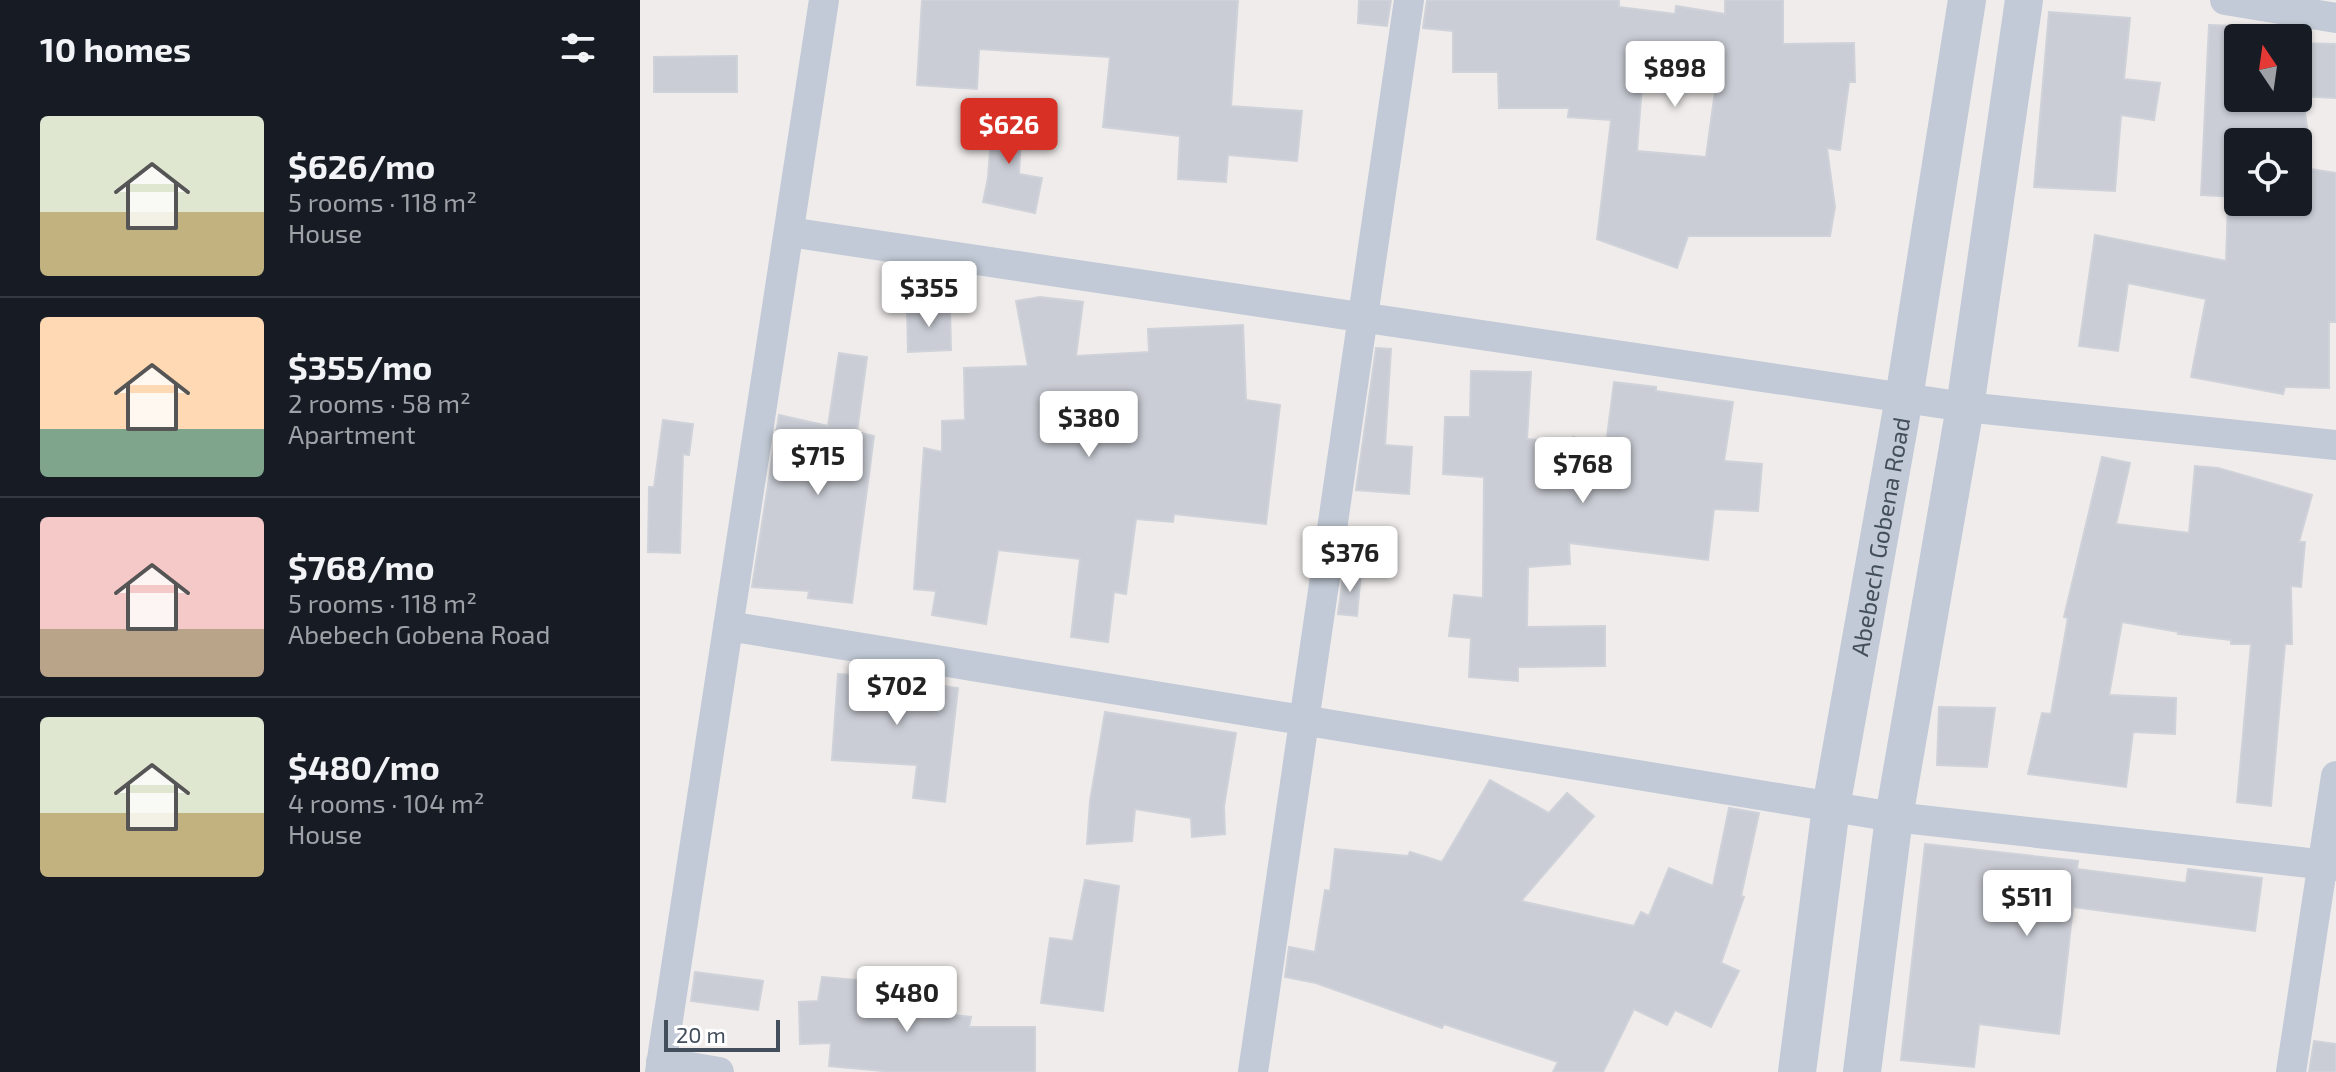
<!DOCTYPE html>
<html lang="en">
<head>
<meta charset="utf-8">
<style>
  body { margin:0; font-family:"Exo 2",sans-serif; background:#20242c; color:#f1f3f6; height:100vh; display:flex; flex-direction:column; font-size:30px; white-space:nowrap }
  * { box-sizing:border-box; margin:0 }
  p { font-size:26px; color:#9ea1a6 }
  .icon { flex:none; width:44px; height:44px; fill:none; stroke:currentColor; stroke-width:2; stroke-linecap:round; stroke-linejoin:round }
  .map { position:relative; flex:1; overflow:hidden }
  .drawer { display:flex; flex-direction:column; background:#171b24; width:640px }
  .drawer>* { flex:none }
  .needle { width:52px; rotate:347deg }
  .buttons { position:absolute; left:1584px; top:24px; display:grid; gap:16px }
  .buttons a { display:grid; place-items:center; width:88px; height:88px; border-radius:8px; background:#171b24; box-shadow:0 2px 6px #0004; font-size:40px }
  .scale { position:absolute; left:24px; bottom:20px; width:116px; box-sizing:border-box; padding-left:8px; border:4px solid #434e5c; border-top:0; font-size:22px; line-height:28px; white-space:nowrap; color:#434e5c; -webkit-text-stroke:6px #fff; paint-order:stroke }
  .price { position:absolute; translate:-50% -68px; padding:0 18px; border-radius:8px; background:#fff; color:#222; font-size:26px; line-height:52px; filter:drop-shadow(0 2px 4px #0008) }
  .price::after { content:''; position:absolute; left:50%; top:48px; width:24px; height:18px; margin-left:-12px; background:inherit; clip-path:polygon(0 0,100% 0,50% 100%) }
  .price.selected { background:#d93025; color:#fff }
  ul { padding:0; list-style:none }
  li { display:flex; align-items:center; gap:24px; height:200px; padding:0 40px }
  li+li { border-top:2px solid #363941 }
  li span { display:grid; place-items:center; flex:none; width:224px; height:160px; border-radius:8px; color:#555 }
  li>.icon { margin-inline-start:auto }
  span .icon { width:96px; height:96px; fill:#fffc; stroke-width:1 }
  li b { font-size:34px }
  h2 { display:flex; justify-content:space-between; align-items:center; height:96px; padding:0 40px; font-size:34px }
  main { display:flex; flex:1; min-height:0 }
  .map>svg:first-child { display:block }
  .building { fill:#cacdd5; stroke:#cfd2d9; stroke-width:2; fill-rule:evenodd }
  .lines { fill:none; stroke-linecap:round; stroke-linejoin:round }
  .minor { stroke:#c1cad6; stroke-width:30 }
  .tertiary { stroke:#c1cad6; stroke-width:38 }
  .labels { text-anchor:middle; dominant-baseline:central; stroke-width:7; stroke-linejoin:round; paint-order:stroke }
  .street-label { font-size:24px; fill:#434e5c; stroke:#fff }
</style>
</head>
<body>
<main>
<section class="drawer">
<h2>10 homes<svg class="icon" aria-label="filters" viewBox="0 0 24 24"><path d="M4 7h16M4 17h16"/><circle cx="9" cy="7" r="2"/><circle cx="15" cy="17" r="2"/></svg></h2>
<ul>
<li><span style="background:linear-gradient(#dfe7d0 60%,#c2b280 0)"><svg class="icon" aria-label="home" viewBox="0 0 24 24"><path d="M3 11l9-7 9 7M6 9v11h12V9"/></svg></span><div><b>$626/mo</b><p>5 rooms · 118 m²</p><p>House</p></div></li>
<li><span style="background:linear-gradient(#ffd9b3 70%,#7fa58c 0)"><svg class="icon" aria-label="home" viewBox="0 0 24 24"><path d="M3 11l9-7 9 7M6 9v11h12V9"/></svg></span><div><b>$355/mo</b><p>2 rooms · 58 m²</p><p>Apartment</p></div></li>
<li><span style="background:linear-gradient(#f6c9c9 70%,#b9a48a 0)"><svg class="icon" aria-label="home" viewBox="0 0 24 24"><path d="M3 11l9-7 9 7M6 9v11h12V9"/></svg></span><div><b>$768/mo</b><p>5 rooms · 118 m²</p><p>Abebech Gobena Road</p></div></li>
<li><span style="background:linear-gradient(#dfe7d0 60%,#c2b280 0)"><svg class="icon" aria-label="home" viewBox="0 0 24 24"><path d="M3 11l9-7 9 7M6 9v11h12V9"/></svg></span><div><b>$480/mo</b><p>4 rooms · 104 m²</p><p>House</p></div></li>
</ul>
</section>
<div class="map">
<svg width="1696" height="1072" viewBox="0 0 1696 1072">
  <rect width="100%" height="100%" fill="#f0ecec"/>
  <path class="building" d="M282,0H598L591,106L662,111L657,161L588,155L586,182L538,179L540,136L463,127L470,57L339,49L337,89L277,85Z
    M719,0H751L747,26L718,23Z
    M787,0H979V7L1035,14L1036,6L1085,14V0H1143V44L1214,43L1215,82H1209L1200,150L1187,148L1195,207L1190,236H1048L1037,268L957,239L971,120L928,117L929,108H859L858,72H813V31L783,28ZM1003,72L1076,84L1066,157L997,151Z
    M1409,12L1490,18L1484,79L1520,83L1514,120L1481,115L1475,191L1394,187Z
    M1569,25L1598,26V98H1663L1669,142H1598V197L1561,195Z
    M1658,43L1696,44V98L1658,96Z
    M97,56V92H14V57Z
    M353,109L382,111L379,174L402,178L395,213L343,202L348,178Z
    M1658,167L1696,173V322H1689V388L1645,387L1643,394L1551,377L1566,299L1488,283L1478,351L1439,346L1455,235L1586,261L1588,202H1658Z
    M400,297L443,302L436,356L509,352L508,329L603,325L606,400L640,405L626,524L534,514L533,522L496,519L486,594L474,592L468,642L431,637L440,559L358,550L346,624L292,615L296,591L274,589L284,448L302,452V421L325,420L324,368L388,366L376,301Z
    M310,306L311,350L268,352L267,307Z
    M736,348L751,349L745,445L772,447L769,494L716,490Z
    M199,353L227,357L217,432L234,436L212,603L168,598L169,591L112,587L139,415L188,426Z
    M831,371L891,372L887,439L932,443L933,437L966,445L974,382L1016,387V391L1093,402L1084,461L1122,464L1118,511L1074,509L1068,560L929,543L930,564L888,567L887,627L965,626V666L878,667V681L829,677L831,638L809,636L814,595L843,598L844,477L803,474L805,417H830Z
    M23,420L53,424L49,455L43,454L40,553L8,552L9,487H14Z
    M1462,457L1490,463L1476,524L1549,533L1555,466L1578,468L1672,495L1659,542H1665L1661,587L1651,586L1652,644H1645L1631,806L1597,802L1611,644H1591V640L1538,634L1539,632L1482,622L1469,695L1536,698L1535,734L1493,732L1486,787L1388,774L1402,713L1411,714L1428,618L1424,617Z
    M704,571L721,572L717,616L698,614Z
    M198,674L243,677L318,688L305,802L273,798L277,765L192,760Z
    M1299,707L1355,708L1347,767L1297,765Z
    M465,712L596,733L584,806L585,834L552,837L551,818L495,809L492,841L447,844L450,801Z
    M850,780L909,813L927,793L954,816L881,901L994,926L1001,912L1009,916L1029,868L1073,886L1089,808L1119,813L1101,896L1104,897L1081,963L1099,971L1071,1027L1035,1010L1027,1025L994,1009L963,1072H913L918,1062L804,1024L802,1028L676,983L645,977L649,947L675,952L685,890L690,891L695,849L768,856L770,852L802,862Z
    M1285,844L1438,861L1437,869L1546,883L1548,869L1622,878L1615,931L1433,907L1419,1034L1339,1024L1334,1067L1261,1060Z
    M445,880L479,886L463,1011L401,1003L410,938L433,941Z
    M55,972L123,981L118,1010L51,1001Z
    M182,977L251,983L250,1002L303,1003V1014L331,1017L329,1027H395V1072H254L189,1066L191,1043L160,1044L159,1002L178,1001Z
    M1674,1041L1696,1044V1072H1669Z"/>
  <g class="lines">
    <path class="minor" d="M1585,0L1696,18
      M149,232L1325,407L1696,445
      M88,626L1254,817L1696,866
      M21,1062L79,1072
      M20,1072L184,0
      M613,1072L769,0
      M1651,1072L1696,776"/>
    <g class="tertiary">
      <path id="s1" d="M1157,1072L1191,807L1264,398L1327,0"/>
      <path d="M1222,1072L1254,817L1325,407L1384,0"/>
    </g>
  </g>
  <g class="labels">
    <g class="street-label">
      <text stroke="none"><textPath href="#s1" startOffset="542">Abebech Gobena Road</textPath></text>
    </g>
  </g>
</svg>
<div class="buttons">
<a><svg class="needle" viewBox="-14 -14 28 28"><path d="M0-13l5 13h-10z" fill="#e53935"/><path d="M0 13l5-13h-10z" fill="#9ea1a6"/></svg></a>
<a><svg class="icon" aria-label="locate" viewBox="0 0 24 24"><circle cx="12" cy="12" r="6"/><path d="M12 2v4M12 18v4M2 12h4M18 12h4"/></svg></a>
</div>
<div class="scale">20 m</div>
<b class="price" style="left:1035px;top:109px">$898</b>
<b class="price selected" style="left:369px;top:166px">$626</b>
<b class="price" style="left:289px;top:329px">$355</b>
<b class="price" style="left:449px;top:459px">$380</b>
<b class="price" style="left:178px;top:497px">$715</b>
<b class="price" style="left:943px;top:505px">$768</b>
<b class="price" style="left:710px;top:594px">$376</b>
<b class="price" style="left:257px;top:727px">$702</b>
<b class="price" style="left:1387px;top:938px">$511</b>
<b class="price" style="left:267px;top:1034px">$480</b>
</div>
</main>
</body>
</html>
